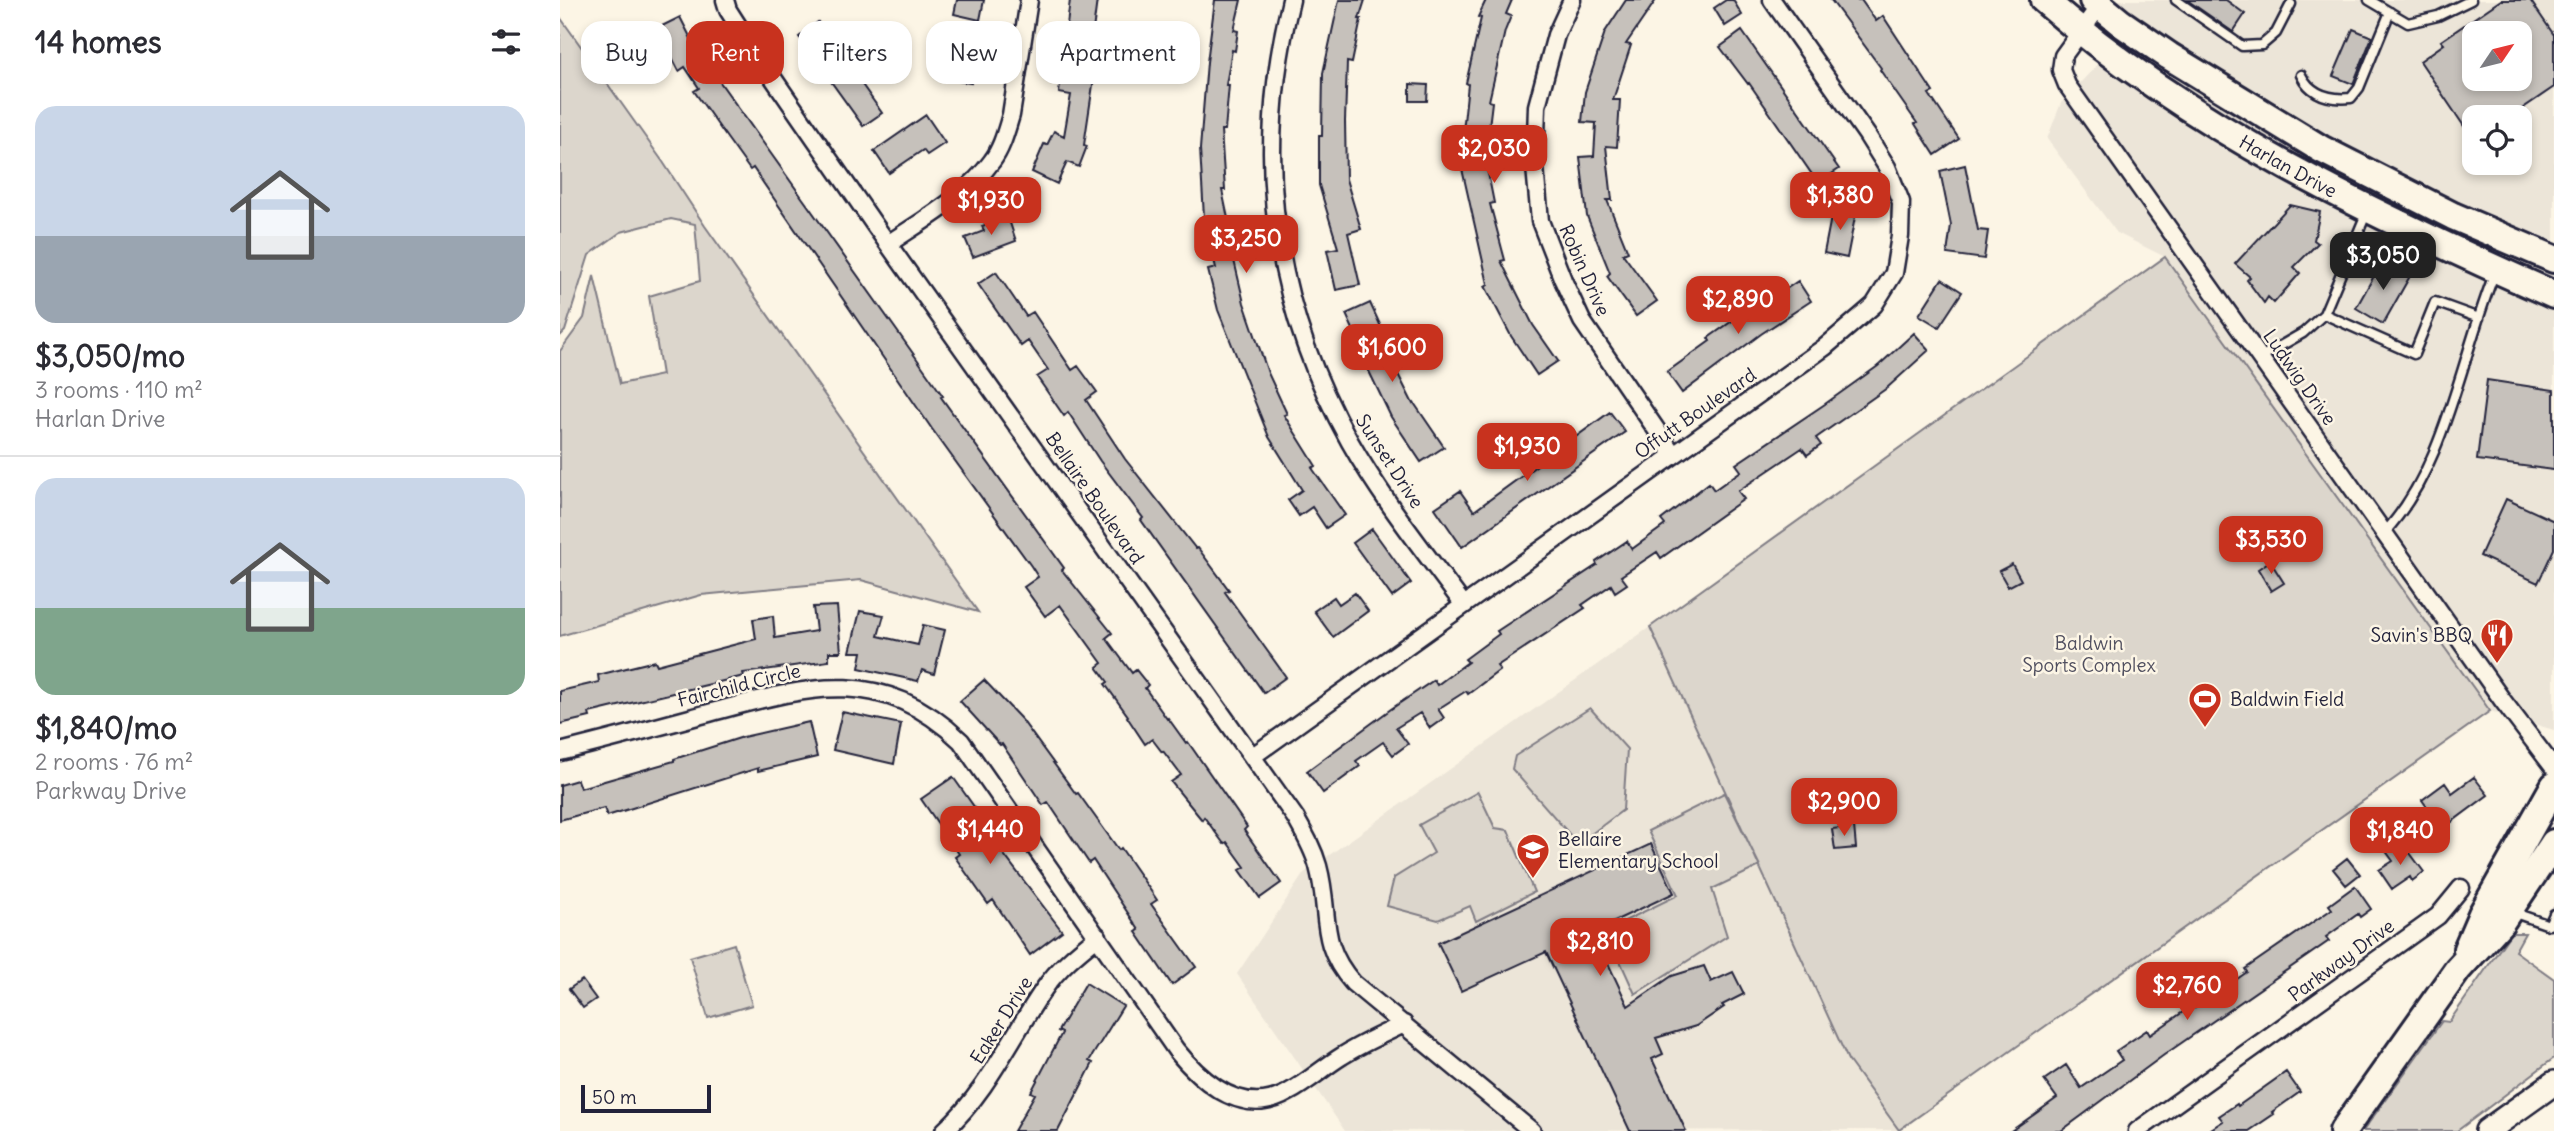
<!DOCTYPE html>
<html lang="en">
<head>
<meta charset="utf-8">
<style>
  body { margin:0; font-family:Delius,sans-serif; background:#f7f7f7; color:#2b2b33; height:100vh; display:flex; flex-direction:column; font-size:26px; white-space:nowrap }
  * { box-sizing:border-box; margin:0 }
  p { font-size:23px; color:#7c7c81 }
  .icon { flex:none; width:38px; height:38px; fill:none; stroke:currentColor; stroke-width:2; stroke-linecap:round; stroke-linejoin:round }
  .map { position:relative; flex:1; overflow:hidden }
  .drawer { display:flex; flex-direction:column; background:#fff; width:560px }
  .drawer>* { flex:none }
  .hud { position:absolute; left:21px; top:21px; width:665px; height:63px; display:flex; gap:14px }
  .needle { width:46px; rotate:55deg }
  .buttons { position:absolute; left:1902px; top:21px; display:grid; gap:14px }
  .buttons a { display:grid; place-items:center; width:70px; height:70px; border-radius:14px; background:#fff; box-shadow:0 4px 10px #0003; font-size:35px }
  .scale { position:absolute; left:21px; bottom:18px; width:130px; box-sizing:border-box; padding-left:7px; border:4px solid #22223b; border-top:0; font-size:19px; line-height:24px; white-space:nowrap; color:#22223b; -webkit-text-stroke:5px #fcf5e5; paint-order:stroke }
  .price { position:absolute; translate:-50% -60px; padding:0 16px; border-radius:14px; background:#c8321e; color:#fff; font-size:23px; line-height:46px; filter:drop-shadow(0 2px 4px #0008) }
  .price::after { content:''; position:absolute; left:50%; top:42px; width:21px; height:16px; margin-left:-10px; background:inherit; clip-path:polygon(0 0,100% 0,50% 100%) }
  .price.active { background:#222; color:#fff }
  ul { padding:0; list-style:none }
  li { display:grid; align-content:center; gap:14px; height:371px; padding:0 35px }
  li+li { border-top:2px solid #e1e1e2 }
  li span { display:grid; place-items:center; height:217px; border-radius:21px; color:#555 }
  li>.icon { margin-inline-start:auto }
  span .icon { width:126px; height:126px; fill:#fffc; stroke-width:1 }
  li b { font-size:30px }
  h2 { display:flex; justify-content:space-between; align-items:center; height:84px; padding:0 35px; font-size:30px }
  .pill { padding:0 24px; border-radius:21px; background:#fff; box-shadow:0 4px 10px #0003; font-size:24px; line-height:63px }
  .pill.active { background:#c8321e; color:#fff }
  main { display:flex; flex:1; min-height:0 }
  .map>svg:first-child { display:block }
  .built { fill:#ece5d8; fill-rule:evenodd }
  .green { fill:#dcd6cc; stroke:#7f7c84; stroke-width:2 }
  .building { fill:#c6c1bb; stroke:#22223b; stroke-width:2; fill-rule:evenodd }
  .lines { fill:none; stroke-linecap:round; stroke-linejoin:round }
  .service-casing { stroke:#22223b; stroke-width:13 }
  .minor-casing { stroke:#22223b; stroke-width:21 }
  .secondary-casing { stroke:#22223b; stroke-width:28 }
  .primary-casing { stroke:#22223b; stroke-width:32 }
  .service { stroke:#fcf5e5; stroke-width:8 }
  .minor { stroke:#fcf5e5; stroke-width:16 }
  .secondary { stroke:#fcf5e5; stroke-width:23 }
  .primary { stroke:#fcf5e5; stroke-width:26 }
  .labels { text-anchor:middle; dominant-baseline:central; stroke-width:5; stroke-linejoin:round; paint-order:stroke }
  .street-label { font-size:19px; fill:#22223b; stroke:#fcf5e5 }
  .poi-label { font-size:19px; fill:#22223b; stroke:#fcf5e5; text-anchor:start }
  .park-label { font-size:19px; fill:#504f5f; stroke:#fcf5e5 }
</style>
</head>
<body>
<main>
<section class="drawer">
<h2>14 homes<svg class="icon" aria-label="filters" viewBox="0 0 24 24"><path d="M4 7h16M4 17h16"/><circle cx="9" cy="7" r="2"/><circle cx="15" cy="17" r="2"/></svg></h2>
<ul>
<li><span style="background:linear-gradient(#c9d6e8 60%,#9aa5b1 0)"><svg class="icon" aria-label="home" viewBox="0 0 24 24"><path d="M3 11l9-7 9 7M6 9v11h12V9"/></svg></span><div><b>$3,050/mo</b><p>3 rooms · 110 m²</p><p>Harlan Drive</p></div></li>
<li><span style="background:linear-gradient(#c9d6e8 60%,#7fa58c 0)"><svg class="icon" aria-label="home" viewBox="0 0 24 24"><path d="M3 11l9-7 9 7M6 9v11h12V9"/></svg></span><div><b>$1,840/mo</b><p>2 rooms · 76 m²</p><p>Parkway Drive</p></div></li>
</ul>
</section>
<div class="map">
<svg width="1994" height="1131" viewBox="0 0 1994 1131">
  <rect width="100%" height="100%" fill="#fcf5e5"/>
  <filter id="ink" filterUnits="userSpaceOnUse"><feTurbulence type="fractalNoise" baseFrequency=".0143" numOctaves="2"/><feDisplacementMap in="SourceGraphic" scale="14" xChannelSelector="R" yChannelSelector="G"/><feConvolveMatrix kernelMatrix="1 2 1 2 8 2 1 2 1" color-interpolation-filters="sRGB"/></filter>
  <g filter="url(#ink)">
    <path class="built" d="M1550,0H1994V730L1930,711L1605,257L1557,233L1487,139L1501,103L1578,22ZM1914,33H1960V79H1914ZM1914,117H1960V163H1914Z
      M1090,627L1288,1060L1339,1130L785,1131L677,974L744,873Z"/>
    <path class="green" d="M0,17L103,162L145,226L418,612L301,580L141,595L0,636V351L24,318L34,276L60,384L102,375L89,296L140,281L135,224L111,219L61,232L29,255L5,331L0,336Z
      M1605,257L1930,711L1339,1130L1288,1060L1090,627Z
      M1030,708L1067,749L1063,810L1018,844L952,769L955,756Z
      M918,792L935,828L948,830L974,892L916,921L910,906L878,920L827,906L834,878L874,853L859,825Z
      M1164,793L1200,866L1152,889L1167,936L1075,994L1046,930L1118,895L1088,831Z
      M1951,933H1965L1955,951L1994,979V1058L1897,1131H1803L1882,1021L1889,1022Z
      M174,944L192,1005L148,1018L130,957Z"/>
    <path class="building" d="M397,0H424L420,20L394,14Z
      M510,0H537L527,76L534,78L524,145L527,146L519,167L507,162L497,184L472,172L484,144L487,145L494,131L504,136L511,95L499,93Z
      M655,0H681L674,30L678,31L675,51L672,50L666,85H669L665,130H661L665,190H662L673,242L670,243L684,303L708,373L727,414L724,415L756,466L752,468L785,515L766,528L752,507L739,516L728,500L742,490L709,437L658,310L648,270L656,268L644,217L640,149L647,62Z
      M779,0H805L799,19H801L792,63L787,62L785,121L786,179L801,229L788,233L800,285L776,290L767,250L778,248L759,185V136H762L763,73Z
      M926,0H952L946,14L951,16L945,31L929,101L932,102L927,143H922L934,203L930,204L945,260L941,261L973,325L998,361L977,375L951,336L925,286L928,284L900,160L908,84L906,83L921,18L918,17Z
      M1066,0H1096L1066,44L1071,45L1053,100H1060L1057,147L1046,146L1052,200H1047L1068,252L1063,254L1097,301L1076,316L1047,276L1050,273L1027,216L1020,157L1034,156L1036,123L1022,122L1025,92L1045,32Z
      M1166,0H1173L1182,15L1165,26L1154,8Z
      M1271,0H1301L1316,21L1323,16L1373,92L1369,94L1399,139L1375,155L1355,124L1357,123L1320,70L1321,68Z
      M1627,0H1666L1685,14L1673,32Z
      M1941,0H1970L1994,35V87L1950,117H1914V141L1860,61L1884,44L1881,41ZM1914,33H1960V79H1914Z
      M120,17L147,70L150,68L357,359L383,396L381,397L504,568L502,570L552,633L546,638L572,673L576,670L588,685L585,688L607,719L608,718L626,743L628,742L687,827L684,830L721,883L700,898L680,870L685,867L667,842L664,844L644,817L642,820L611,782L621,775L603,751L602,752L592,739L585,744L567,717L568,716L545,684L548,682L537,667L542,663L500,605L485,616L464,587L478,577L471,566L372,429L193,168L190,170L167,138L134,91L139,88L125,67L119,71L102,38L107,35L102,26Z
      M258,22L322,113L303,126L239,37Z
      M1793,29L1812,37L1793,84L1773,76Z
      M1182,31L1279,169L1258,183L1189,83L1188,84L1160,47Z
      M390,46L416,50L411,83L385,79Z
      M850,84L868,85L867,101H850Z
      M366,115L385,143L367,155L363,150L329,173L314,151Z
      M1405,165L1418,230L1428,231L1424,259L1387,254L1391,225L1380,171Z
      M1730,205L1760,212L1754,240L1758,243L1734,267L1740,273L1714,303L1708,297L1704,303L1687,280L1690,277L1675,264Z
      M1273,207L1296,212L1287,258L1264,253Z
      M448,217L456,241L413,257L405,238L424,231L422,226Z
      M1823,260L1850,276L1823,324L1796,308Z
      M436,272L466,316L473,312L512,370L518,366L537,392L526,400L565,459L636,549L638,548L669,590L665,592L726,677L704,693L581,520L583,518L540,461L508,412L504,416L477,377L488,370L468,341L461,346L418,284Z
      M1382,279L1402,292L1379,327L1359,315Z
      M1238,281L1251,301L1201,334L1122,393L1107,372L1150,341L1148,338L1185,312L1187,315Z
      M810,303L828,342L823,344L853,404L854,403L884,447L861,462L831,417L806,365L809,364L786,314Z
      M1354,333L1369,350L1327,388L1256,438L1261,445L1247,455L1242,448L1178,491L1184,499L1101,558L1097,552L1061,576L1067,584L1055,592L1051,585L1022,605L1025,608L937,666L940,670L908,694L906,691L878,709L884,718L870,728L860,713L836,728L848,744L833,755L823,742L796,761L800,766L763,793L747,771L831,709L874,680L877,685L908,662L905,659L939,634L937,631L1037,565L1036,562L1067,541L1072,549L1105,525L1101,520L1149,483L1154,490L1181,471L1176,464L1265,404L1318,366Z
      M1927,380L1994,390V470L1917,460Z
      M1050,412L1065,432L902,547L875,508L900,491L914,511Z
      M1946,499L1994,521V549L1978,583L1920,556Z
      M812,529L851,583L832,597L793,543Z
      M1710,561L1724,583L1711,591L1698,569Z
      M1452,564L1461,580L1448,587L1439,571Z
      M795,593L808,611L773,637L754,611L774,597L779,604Z
      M277,606L281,652H269V661L183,673L184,676L29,713L30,717L0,724V691L39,682L38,675L95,661L97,665L196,639L193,619L213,616L215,638L256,631L253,607Z
      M300,611L324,615L318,636L358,645L363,625L385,630L374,674L362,670L358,681L299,668L302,652H290Z
      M424,680L462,720L516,794L518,793L559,850L561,848L597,900L591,904L636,967L612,985L576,932L579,930L533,860L529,863L488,802L483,805L442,744L440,745L400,701Z
      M282,712L341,724L334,764L273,750Z
      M249,722L257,757L198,771V768L47,816L44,808L0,820V785L17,780L20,788L114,761V759L183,737Z
      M393,777L427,825L423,827L502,931L470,955L433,900L428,904L395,857L399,854L361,799Z
      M1914,777L1928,795L1889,824L1886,820L1880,825L1862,800L1885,783L1892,793Z
      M1294,826L1296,848L1275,850L1272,829Z
      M1837,842L1843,851L1847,849L1864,872L1852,881L1850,877L1832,889L1819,870L1833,861L1825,850Z
      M1091,844L1114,893L1033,931L1068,1006L1112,976L1144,966L1151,982L1173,972L1184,994L1162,1005L1164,1007L1136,1026L1096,1038L1103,1054L1092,1059L1126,1131H1070L986,952L901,991L878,943Z
      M1787,858L1800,874L1786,885L1773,869Z
      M1795,886L1811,909L1800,917L1798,914L1766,937L1769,941L1604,1055L1501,1131H1451L1497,1098L1484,1080L1506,1065L1521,1088L1562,1060L1556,1051L1587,1030L1590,1035L1633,1005L1635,1008L1687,972L1685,969L1772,909L1769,905Z
      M22,980L36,999L23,1008L9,989Z
      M526,983L563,1006L529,1061L533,1063L498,1131H454L475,1094L471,1092L502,1033L498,1031Z
      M1726,1072L1740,1092L1712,1112L1714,1114L1689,1131H1648L1663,1121L1659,1116L1677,1104L1678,1106Z"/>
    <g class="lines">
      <defs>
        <path id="service" d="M1616,0L1682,46L1702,45L1716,33L1731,4
          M1809,0L1848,23L1878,16L1911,0
          M1741,75C1751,95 1770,100 1791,98L1799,88L1830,12
          M1764,314L1854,354L1875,302L1919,318
          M1701,357L1743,333L1764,314L1806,214
          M1824,533C1886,467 1901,356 1935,272
          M1952,912L1989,925L1994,914"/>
        <path id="minor" d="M165,0L168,10L193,49L316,227L735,817C744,833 753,848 758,866C771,914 757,942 793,983L972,1131
          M731,0C693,155 712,303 790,442C822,499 864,551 903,604
          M1012,0L996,35L977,106L975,167L980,221L1003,280L1022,321L1113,454
          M1540,5L1503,56L1501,70L1507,85L1943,701L1994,768
          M328,244C363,220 407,196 432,161C442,148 446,131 451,115L469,0
          M0,752C49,740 97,727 145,714C243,688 318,662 401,741L616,1050C643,1083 684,1119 729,1092C748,1082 764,1067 782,1056C802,1043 823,1034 844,1024
          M693,756L1265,347L1314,305L1334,273L1340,236L1341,202L1327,167L1307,135L1212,0
          M384,1131C428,1091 451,1037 484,989C498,968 518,952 538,936
          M1577,1131L1878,916L1901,888"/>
        <path id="secondary" d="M1927,1131L1994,1083"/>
        <g id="primary">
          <path id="s1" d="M1484,0C1633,130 1815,216 1994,295"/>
          <path d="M1533,0L1561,23L1609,56L1761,149L1893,216L1994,259"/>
          <path d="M1907,949L1922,914L1994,786"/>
          <path d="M1783,1131L1898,969L1941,922L1994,843"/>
        </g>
      </defs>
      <use href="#service" class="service-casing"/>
      <use href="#minor" class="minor-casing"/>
      <use href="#secondary" class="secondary-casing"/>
      <use href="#primary" class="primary-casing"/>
      <use href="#service" class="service"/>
      <use href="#minor" class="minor"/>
      <use href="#secondary" class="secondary"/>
      <use href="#primary" class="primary"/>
    </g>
  </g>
  <defs>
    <symbol id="restaurant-pin" viewBox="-11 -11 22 30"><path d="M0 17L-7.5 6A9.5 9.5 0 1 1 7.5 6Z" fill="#c8321e" stroke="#fcf5e5"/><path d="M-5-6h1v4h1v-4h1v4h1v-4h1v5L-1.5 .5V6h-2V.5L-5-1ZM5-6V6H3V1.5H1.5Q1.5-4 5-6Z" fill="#fff"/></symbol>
    <symbol id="stadium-pin" viewBox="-11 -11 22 30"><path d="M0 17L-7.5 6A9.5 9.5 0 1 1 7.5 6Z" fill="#c8321e" stroke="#fcf5e5"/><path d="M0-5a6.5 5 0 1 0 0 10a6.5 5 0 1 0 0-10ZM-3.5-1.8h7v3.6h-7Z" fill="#fff"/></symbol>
    <symbol id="school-pin" viewBox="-11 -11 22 30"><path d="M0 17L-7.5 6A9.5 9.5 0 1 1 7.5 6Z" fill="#c8321e" stroke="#fcf5e5"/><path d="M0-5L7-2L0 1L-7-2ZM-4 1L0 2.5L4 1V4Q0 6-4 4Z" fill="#fff"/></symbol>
  </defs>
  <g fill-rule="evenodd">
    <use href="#restaurant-pin" x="1918" y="616" width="38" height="52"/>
    <use href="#stadium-pin" x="1626" y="680" width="38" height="52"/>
    <use href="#school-pin" x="954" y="831" width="38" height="52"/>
  </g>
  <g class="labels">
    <g class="street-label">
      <text stroke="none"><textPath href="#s1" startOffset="296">Harlan Drive</textPath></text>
      <text transform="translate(1025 270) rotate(66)">Robin Drive</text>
      <text transform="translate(1740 377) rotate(55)">Ludwig Drive</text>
      <text transform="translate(1135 413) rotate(-35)">Offutt Boulevard</text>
      <text transform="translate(830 461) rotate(57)">Sunset Drive</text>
      <text transform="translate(535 498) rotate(55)">Bellaire Boulevard</text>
      <text transform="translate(179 685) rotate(-14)">Fairchild Circle</text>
      <text transform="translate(1781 960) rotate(-36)">Parkway Drive</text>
      <text transform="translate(441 1020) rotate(-58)">Eaker Drive</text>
    </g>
    <g class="poi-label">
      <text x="1912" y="635" text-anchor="end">Savin's BBQ</text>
      <text x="1670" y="699">Baldwin Field</text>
      <text x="998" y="839">Bellaire<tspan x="998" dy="22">Elementary School</tspan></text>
    </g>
    <g class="park-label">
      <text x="1529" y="643">Baldwin<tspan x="1529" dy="22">Sports Complex</tspan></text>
    </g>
  </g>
</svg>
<div class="buttons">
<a><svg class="needle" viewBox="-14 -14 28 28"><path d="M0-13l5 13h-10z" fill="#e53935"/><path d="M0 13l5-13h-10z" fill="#7c7c81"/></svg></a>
<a><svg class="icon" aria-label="locate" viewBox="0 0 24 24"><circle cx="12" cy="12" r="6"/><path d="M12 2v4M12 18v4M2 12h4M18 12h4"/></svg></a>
</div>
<div class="scale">50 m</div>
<b class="price" style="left:934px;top:185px">$2,030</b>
<b class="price" style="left:1280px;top:232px">$1,380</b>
<b class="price" style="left:431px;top:237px">$1,930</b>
<b class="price" style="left:686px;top:275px">$3,250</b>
<b class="price active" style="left:1823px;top:292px">$3,050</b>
<b class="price" style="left:1178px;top:336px">$2,890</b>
<b class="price" style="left:832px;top:384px">$1,600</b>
<b class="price" style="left:967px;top:483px">$1,930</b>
<b class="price" style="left:1711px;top:576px">$3,530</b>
<b class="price" style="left:1284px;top:838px">$2,900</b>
<b class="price" style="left:430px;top:866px">$1,440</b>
<b class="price" style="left:1840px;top:867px">$1,840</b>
<b class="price" style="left:1040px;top:978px">$2,810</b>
<b class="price" style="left:1627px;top:1022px">$2,760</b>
<div class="hud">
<a class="pill">Buy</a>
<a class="pill active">Rent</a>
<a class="pill">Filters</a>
<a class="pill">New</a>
<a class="pill">Apartment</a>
</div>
</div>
</main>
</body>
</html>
